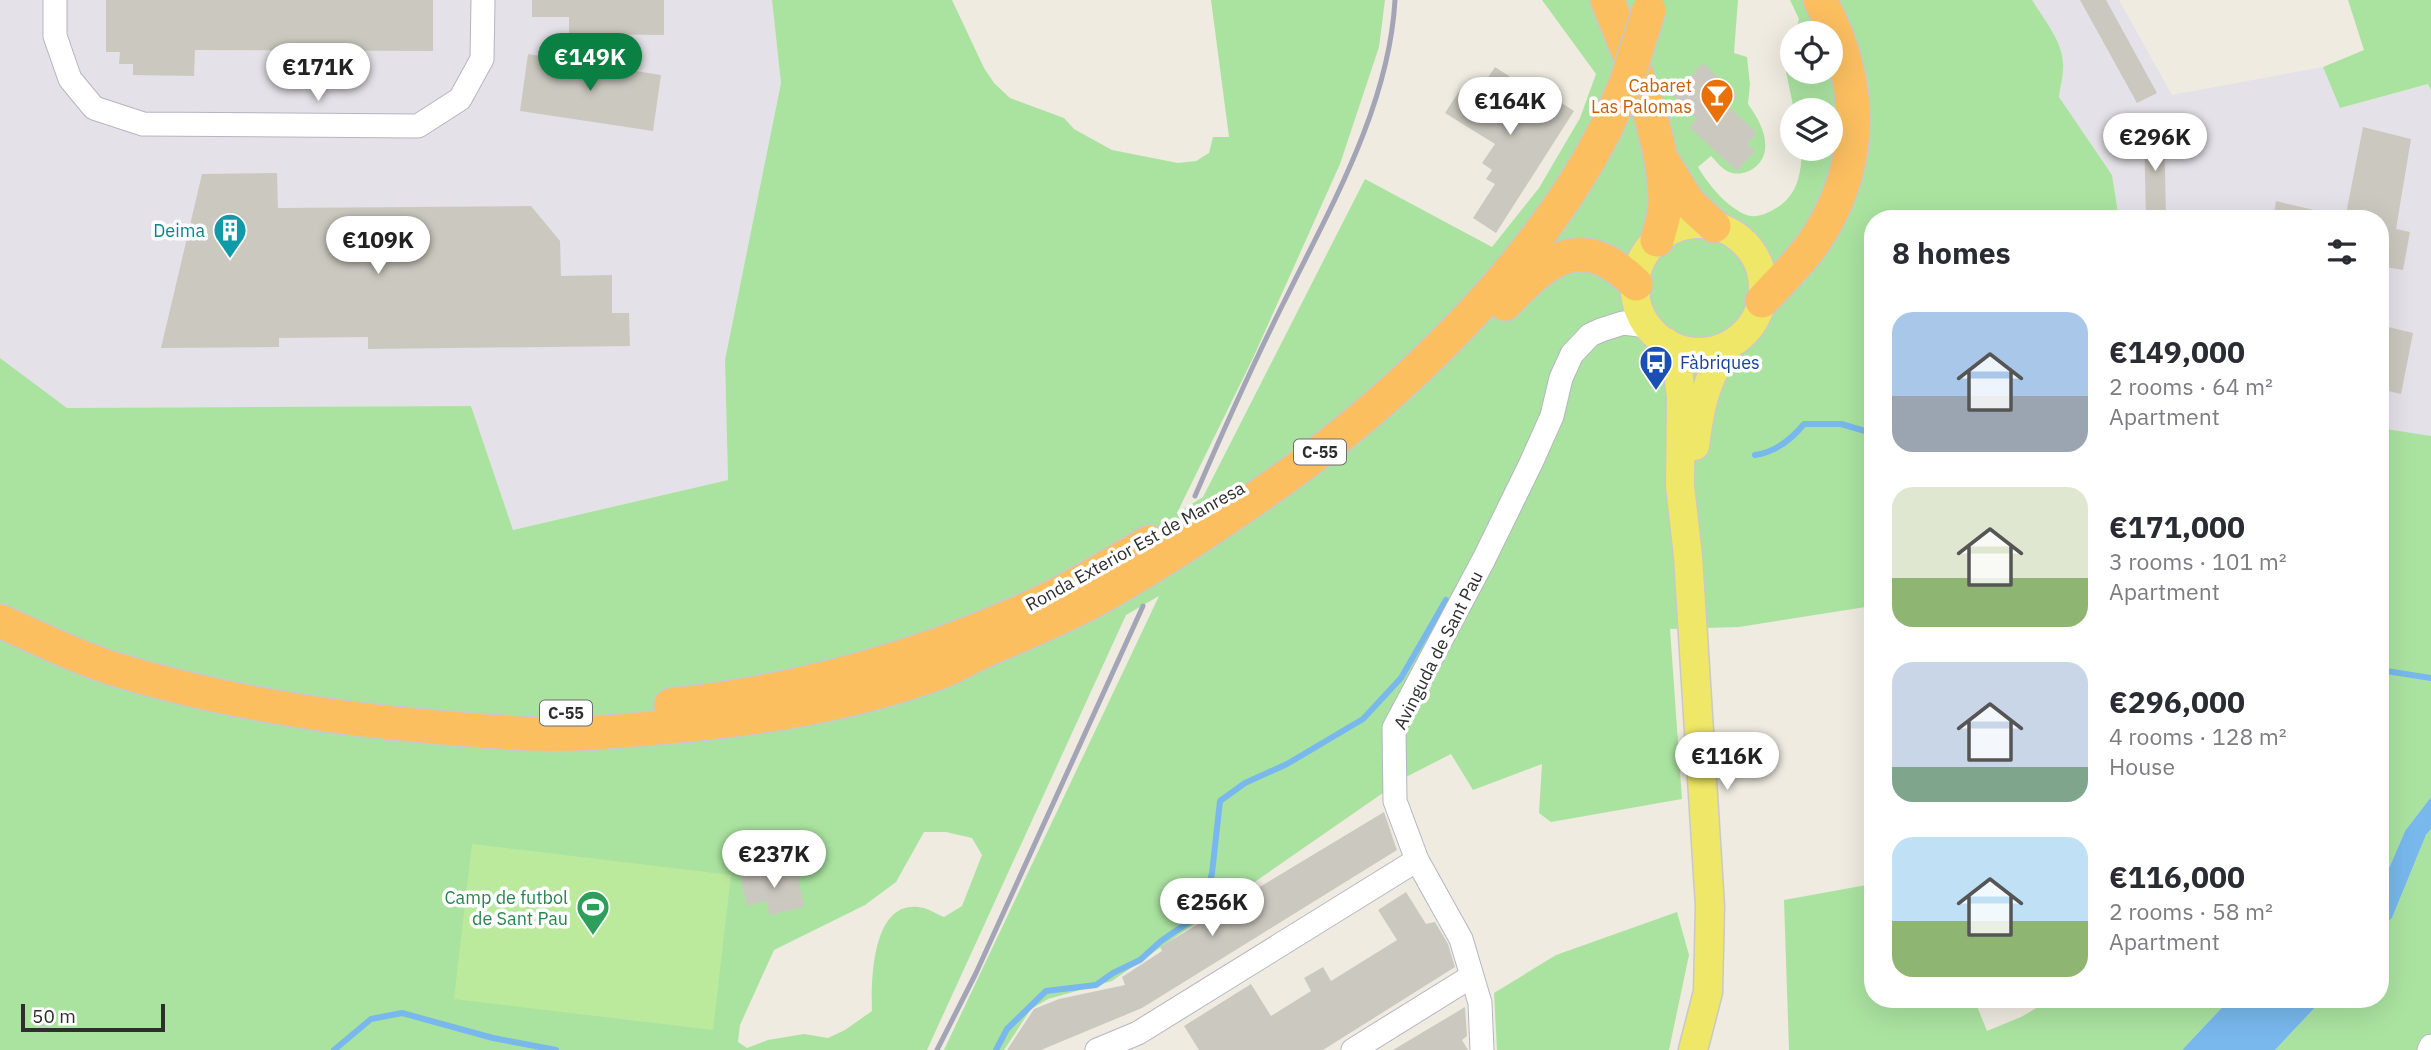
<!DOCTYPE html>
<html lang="en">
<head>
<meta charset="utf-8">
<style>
  body { margin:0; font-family:"IBM Plex Sans",sans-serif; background:#f7f7f7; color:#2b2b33; height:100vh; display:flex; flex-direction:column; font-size:26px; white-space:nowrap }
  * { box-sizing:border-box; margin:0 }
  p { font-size:23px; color:#7c7c81 }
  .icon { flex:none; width:38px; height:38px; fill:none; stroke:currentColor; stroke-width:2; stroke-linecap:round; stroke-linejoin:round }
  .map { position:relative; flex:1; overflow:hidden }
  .details { position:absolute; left:1864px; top:210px; width:525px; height:798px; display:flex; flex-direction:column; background:#fff; border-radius:28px; box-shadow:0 7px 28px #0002 }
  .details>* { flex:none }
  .fabs { position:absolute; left:1780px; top:21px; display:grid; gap:14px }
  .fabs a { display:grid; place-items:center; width:63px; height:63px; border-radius:50%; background:#fff; box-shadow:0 7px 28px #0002; font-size:35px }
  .scale { position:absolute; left:21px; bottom:18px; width:144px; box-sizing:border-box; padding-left:7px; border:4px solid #2e2e2e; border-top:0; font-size:19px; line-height:24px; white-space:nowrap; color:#2e2e2e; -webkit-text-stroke:5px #fff; paint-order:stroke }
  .price { position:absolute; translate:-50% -60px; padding:0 16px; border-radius:24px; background:#fff; color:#222; font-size:23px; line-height:46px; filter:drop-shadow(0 2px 4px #0008) }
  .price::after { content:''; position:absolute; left:50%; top:42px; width:21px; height:16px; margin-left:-10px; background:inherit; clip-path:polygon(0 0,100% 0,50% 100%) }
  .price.active { background:#0b8043; color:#fff }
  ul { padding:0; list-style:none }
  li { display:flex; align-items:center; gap:21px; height:175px; padding:0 28px }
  li span { display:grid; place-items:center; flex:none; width:196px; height:140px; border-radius:21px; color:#555 }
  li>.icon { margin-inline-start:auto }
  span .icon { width:84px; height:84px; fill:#fffc; stroke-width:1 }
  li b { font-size:30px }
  h2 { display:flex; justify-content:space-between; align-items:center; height:84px; padding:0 28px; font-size:30px }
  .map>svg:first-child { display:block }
  .industrial { fill:#e4e1e8 }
  .green { fill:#aae3a0; fill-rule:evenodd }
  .pitch { fill:#bbea9c }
  .water { fill:#78b8ed }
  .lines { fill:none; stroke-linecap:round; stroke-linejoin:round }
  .stream { stroke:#78b8ed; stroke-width:6 }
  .building { fill:#cbc9bf }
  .minor-casing { stroke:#b4b5c1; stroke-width:25 }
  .major-casing { stroke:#c9c9c9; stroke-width:31 }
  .highway-casing { stroke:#c9c9c9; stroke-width:36 }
  .minor { stroke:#fff; stroke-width:23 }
  .major { stroke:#eee767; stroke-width:28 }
  .highway { stroke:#fbbf60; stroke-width:33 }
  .rail { stroke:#a4a4b7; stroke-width:5 }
  .highway-bridge-casing { stroke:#c9c9c9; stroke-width:36; stroke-linecap:butt }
  .highway-bridge { stroke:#fbbf60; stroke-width:33 }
  .labels { text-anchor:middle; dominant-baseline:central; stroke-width:7; stroke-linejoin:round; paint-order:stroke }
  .shield { fill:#fff; stroke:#6d6d6d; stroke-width:2 }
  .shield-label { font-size:16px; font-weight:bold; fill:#2e2e2e }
  .food-label { font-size:18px; fill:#c56008; stroke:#fff; text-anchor:end }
  .culture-label { font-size:18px; fill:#0d838f; stroke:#fff; text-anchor:end }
  .transit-label { font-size:18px; fill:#164399; stroke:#fff; text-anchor:start }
  .street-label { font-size:18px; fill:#2e2e2e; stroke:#fff }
  .leisure-label { font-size:18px; fill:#27864d; stroke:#fff; text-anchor:end }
</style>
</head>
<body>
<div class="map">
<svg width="2431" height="1050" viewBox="0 0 2431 1050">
  <rect width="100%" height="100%" fill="#efebe1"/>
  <path class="industrial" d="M0,0H772L781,83L725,360L728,480L513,530L471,406L67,408L0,358Z
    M2032,0H2119L2172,95L2323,67L2340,108L2428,84L2431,91V436L2380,428V219H2119L2112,175L2059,97L2063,65L2062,55L2051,31Z"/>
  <path class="green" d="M772,0H952L984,68L994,83L1010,98L1064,118L1074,129L1112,150L1178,163L1196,161L1209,153L1213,137H1229L1211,0H1385L1379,47L1340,164L1253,358L1177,513L1203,497L1365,179L1492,247L1539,188L1580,118L1596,74L1542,0H1738L1734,53L1747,57L1750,84L1748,104C1757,117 1767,132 1765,150C1763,167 1743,179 1727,171C1721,168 1716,161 1711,156L1698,167C1708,184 1725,205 1744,214C1754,218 1760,216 1769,212C1797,199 1801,177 1802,149H1830V110H1794L1786,72L1792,42V72H1830V33H1795L1799,19L1790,0H2032C2043,18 2063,42 2063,64C2064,75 2060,86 2059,97L2112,175L2119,219H1872V606L1739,627L1670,629L1682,799L1551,822L1539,813L1542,764L1473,790L1451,754L1406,777L1112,981L1048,999L1031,1009L1004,1050H944L1159,596L1126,615L927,1050H0V358L67,408L471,406L513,530L728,480L725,360L781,83ZM924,832H946L972,838L982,855L962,906L944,917C938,915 931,910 924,908C872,895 871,979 872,1011L845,1030L828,1038L804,1034L768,1040L747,1048L738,1042L740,1025L774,950L865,905L896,882Z
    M2348,0H2431V91L2428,84L2340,108L2323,67L2364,50Z
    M2380,428L2431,436V797L2405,831L2390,866L2380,883Z
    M2431,829V1050H2275L2323,999H2380V930L2392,918L2426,835Z
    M1872,884V999H1974L1987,1031L2021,1017L2052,999H2230L2182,1050H1789L1784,900Z
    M1677,912L1689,955L1669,1050H1497L1494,993L1556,955Z"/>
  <path class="pitch" d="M472,844L731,875L713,1030L454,999Z"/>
  <path class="water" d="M2431,797V829L2426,835L2392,918L2380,930V883L2390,866L2405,831Z
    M2230,999H2323L2275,1050H2182Z"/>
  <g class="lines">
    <path class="stream" d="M1755,455C1775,452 1791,440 1804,424H1841L1872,433
      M2380,670L2431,678
      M334,1050L371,1019L402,1013L493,1038L556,1050
      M996,1050L1007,1029L1046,991L1096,985L1113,973L1140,960L1161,941L1202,913L1212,873L1220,801L1245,783L1287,764L1363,719L1401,678L1446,600"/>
  </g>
  <path class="building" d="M106,0H433V51L195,50L194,76L133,75V64H119L120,52H106Z
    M532,0H664V35L569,34V17H532Z
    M2080,0H2106L2157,93L2137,103Z
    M528,54L661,75L653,131L520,111Z
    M1703,63L1738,96L1728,106L1757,133L1747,144L1755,151L1737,171L1689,127L1697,119L1672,95Z
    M1495,67L1537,94L1540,89L1574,111L1496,233L1473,218L1495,184L1486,179L1492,170L1482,163L1495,144L1445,113L1460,90L1474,99Z
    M2164,126L2166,219H2146L2144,130Z
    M2363,127L2411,139L2396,229L2410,232L2403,270L2380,266V219H2345Z
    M277,173L278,208L531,206L560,241L561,276L612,275V313H629L630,346L368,349V337L279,338V347L161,348L202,174Z
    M2276,201L2326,213L2325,219H2273Z
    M2380,325L2413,333L2401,394L2380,389Z
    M1384,812L1397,850L1142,1008L1041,1050H1007L1034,1009L1059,999L1125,985L1122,977L1162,951L1160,947Z
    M796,865L804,907L770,915L766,901L747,906L740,877Z
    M1406,892L1426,924L1435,922L1448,944L1455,967L1323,1050H1199L1184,1026L1251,984L1271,1016L1311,991L1304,978L1323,967L1331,981L1397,940L1378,910Z
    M1465,1007L1467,1036L1462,1040L1468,1050H1393Z"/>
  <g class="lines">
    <defs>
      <path id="minor" d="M55,0V36L70,79L94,108L143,124L418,126L460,99L482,59L483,0
        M1097,1050L1138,1033L1417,860
        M1353,1050L1472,976
        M1482,1050L1480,1003L1461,939L1417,860L1395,801L1394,728L1484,559L1531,463L1552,416L1561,378L1572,354L1590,335L1601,330L1623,323L1648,326
        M2429,1050L2431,1046"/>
      <path id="major" d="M1635 288a64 64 0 1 1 128 0a64 64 0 1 1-128 0Z
        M1666,342L1678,370L1681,398L1680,486L1688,556L1710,906L1708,992L1693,1050
        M1695,446C1700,405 1706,381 1728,345"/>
      <path id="highway" d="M1607,0C1631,57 1664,136 1665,198C1666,212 1661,226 1657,240
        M1664,163L1688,202L1714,226
        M1762,301C1781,280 1803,260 1818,236C1867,159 1862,77 1820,0
        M1505,304C1549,257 1583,231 1636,284
        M0,621C36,637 73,656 111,668C220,702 333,719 446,728C489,731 533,736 576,734C606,733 637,729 668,727C760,719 851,705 938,673C953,668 966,659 980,653C1020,635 1059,620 1097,599C1159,565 1218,525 1276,484C1400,397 1538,264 1606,128
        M671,705C797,692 924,657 1038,604C1077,586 1113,563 1150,542"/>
    </defs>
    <use href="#minor" class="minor-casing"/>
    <use href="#major" class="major-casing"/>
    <use href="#highway" class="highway-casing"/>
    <use href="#minor" class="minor"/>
    <use href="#major" class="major"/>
    <use href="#highway" class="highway"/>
    <path class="rail" d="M1195,496C1223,431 1252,366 1284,302C1330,208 1389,107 1395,0
      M937,1050L976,973L1143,606"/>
    <defs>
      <path id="highway-bridge" d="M1606,128L1626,83L1649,10"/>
    </defs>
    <use href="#highway-bridge" class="highway-bridge-casing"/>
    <use href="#highway-bridge" class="highway-bridge"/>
  </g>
  <defs>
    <symbol id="bar-pin" viewBox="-11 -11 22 30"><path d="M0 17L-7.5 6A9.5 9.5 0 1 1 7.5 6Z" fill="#e8710a" stroke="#fff"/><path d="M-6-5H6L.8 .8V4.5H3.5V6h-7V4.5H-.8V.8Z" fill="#fff"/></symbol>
    <symbol id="building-pin" viewBox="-11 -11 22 30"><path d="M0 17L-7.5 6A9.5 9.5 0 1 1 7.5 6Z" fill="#0f9aa8" stroke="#fff"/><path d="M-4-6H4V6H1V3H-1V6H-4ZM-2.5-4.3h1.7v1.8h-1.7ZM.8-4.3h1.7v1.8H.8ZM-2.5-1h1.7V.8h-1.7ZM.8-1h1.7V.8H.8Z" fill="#fff"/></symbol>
    <symbol id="bus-pin" viewBox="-11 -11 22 30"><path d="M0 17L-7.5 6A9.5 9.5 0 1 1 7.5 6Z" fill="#1a4fb4" stroke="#fff"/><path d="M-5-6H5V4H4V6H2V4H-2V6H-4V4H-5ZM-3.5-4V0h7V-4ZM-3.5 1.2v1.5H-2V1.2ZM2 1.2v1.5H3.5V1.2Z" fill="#fff"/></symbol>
    <symbol id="stadium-pin" viewBox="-11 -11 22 30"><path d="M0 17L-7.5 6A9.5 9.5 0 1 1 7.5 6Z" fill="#2e9e5b" stroke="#fff"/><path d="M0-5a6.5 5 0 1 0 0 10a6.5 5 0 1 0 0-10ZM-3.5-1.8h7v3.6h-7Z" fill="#fff"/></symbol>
  </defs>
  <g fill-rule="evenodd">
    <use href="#bar-pin" x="1698" y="76" width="38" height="52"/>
    <use href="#building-pin" x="211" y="211" width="38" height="52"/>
    <use href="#bus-pin" x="1637" y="343" width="38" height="52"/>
    <use href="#stadium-pin" x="574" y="888" width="38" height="52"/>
  </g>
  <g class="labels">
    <g class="shield">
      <rect x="1294" y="439.5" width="52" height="25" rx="5"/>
      <rect x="540" y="700.5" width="52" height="25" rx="5"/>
    </g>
    <g class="shield-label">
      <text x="1320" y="452">C-55</text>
      <text x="566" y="713">C-55</text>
    </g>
    <g class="food-label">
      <text x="1692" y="85">Cabaret<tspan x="1692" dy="21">Las Palomas</tspan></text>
    </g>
    <g class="culture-label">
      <text x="205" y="230">Deima</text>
    </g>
    <g class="transit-label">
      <text x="1680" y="362">Fàbriques</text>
    </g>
    <g class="street-label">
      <text transform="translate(1135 546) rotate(-29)">Ronda Exterior Est de Manresa</text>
      <text transform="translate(1438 650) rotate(-63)">Avinguda de Sant Pau</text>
    </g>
    <g class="leisure-label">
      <text x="568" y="897">Camp de futbol<tspan x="568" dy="21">de Sant Pau</tspan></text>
    </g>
  </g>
</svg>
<div class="fabs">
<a><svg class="icon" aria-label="locate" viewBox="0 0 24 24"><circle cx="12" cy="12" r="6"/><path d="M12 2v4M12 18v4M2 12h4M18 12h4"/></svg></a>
<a><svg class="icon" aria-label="layers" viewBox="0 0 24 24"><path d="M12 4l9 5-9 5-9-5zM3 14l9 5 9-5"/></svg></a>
</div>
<div class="scale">50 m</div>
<b class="price active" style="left:590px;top:93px">€149K</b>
<b class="price" style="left:318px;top:103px">€171K</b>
<b class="price" style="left:1510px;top:137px">€164K</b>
<b class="price" style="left:2155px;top:173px">€296K</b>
<b class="price" style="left:378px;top:276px">€109K</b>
<b class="price" style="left:1727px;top:792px">€116K</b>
<b class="price" style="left:774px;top:890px">€237K</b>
<b class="price" style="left:1212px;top:938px">€256K</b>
<section class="details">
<h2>8 homes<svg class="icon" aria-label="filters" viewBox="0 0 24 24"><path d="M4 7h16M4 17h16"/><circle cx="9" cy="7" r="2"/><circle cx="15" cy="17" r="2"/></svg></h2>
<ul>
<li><span style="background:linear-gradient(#a9c7e8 60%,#9aa5b1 0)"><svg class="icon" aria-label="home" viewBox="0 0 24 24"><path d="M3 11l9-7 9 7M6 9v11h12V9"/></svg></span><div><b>€149,000</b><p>2 rooms · 64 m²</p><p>Apartment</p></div></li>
<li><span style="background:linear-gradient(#dfe7d0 65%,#8fb573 0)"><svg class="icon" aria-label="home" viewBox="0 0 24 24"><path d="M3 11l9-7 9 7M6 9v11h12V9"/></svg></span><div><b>€171,000</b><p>3 rooms · 101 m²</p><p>Apartment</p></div></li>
<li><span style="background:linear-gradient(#c9d6e8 75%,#7fa58c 0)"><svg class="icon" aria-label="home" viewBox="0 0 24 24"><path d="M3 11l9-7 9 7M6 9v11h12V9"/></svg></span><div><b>€296,000</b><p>4 rooms · 128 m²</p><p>House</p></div></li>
<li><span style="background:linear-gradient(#bfe0f5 60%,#8fb573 0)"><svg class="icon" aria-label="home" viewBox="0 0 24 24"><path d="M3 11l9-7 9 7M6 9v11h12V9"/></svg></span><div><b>€116,000</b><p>2 rooms · 58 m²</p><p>Apartment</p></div></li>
</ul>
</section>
</div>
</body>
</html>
